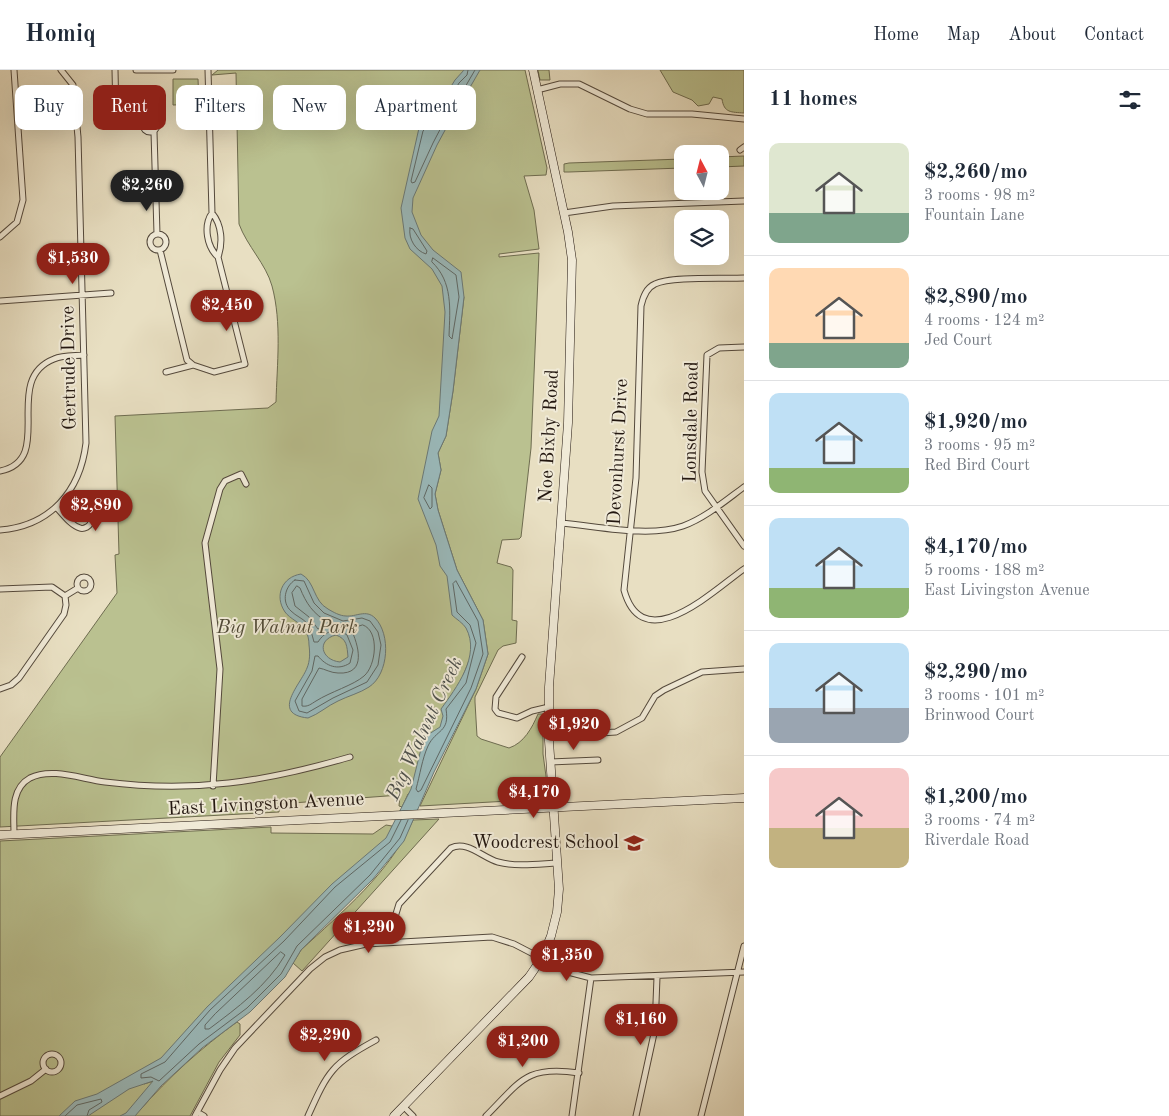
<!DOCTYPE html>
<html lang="en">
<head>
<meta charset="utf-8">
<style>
  body { margin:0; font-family:"Old Standard TT",serif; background:#f6f6f7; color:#1f2937; height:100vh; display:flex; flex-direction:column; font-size:19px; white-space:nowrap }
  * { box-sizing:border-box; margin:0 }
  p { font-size:16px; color:#747a83 }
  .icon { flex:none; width:28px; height:28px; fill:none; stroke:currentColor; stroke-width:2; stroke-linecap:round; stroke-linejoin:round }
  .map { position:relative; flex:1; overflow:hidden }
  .details { display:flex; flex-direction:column; background:#fff; width:425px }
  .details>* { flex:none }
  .guide { position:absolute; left:15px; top:15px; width:475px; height:45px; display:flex; gap:10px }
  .needle { width:32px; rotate:353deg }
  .buttons { position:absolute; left:674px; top:75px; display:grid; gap:10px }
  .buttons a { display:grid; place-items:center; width:55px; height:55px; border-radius:10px; background:#fff; box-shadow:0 5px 20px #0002; font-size:25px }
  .price { position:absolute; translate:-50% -42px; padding:0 11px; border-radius:18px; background:#8f2418; color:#fff; font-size:16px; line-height:32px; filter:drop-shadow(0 1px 2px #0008) }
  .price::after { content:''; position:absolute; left:50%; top:30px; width:15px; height:11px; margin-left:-8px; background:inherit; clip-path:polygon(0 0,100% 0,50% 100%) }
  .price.on { background:#222; color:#fff }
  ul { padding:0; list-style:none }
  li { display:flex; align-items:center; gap:15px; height:125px; padding:0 25px }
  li+li { border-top:1px solid #e0e1e3 }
  li span { display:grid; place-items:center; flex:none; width:140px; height:100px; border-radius:10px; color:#555 }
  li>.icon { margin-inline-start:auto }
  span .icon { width:60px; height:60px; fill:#fffc; stroke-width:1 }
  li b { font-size:21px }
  h2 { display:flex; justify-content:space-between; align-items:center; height:60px; padding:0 25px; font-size:21px }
  .chip { padding:0 18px; border-radius:10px; background:#fff; box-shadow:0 5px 20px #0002; font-size:18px; line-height:45px }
  .chip.on { background:#8f2418; color:#fff }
  header { display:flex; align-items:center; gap:30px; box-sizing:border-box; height:70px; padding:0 25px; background:#fff; border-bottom:1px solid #e0e1e3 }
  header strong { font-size:24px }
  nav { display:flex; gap:28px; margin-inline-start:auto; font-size:18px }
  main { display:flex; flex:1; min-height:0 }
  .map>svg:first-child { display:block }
  .green { fill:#bac190; stroke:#6e6c50 }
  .water { fill:#9ababc; stroke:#6a7977; fill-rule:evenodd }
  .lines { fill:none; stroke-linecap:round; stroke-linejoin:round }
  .shore { stroke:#5e6866; stroke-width:1 }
  .street-casing { stroke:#54493c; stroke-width:7 }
  .secondary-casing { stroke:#231710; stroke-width:9 }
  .street { stroke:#f0ead7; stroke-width:5 }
  .secondary { stroke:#f0ead7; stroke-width:8 }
  .labels { text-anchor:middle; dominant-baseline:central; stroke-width:4; stroke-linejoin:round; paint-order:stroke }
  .street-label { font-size:19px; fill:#231710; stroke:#f0ead7 }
  .park-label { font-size:19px; font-style:italic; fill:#504a36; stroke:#f0ead7 }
  .poi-label { font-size:19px; fill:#231710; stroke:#f0ead7; text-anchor:end }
  .water-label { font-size:20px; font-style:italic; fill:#4d504c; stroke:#f0ead7 }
</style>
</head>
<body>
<header>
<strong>Homiq</strong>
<nav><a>Home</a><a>Map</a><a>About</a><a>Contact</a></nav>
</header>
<main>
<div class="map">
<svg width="744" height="1046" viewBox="0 0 744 1046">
  <rect width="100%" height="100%" fill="#e8dfc2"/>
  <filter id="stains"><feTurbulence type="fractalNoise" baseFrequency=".004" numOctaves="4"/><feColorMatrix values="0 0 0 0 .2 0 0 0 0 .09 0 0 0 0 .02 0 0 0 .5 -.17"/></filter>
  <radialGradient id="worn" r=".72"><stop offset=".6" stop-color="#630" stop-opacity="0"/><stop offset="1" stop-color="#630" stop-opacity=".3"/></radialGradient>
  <path class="green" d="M218,0H525L547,98L546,105L524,106L534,140L539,179L499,184V187L539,183L531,378L521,467L519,469L502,470L497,493L511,497L513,500L512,550L517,551L516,573L503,576L498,580L475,627V632L477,666L481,669L509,678C524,673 532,658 538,644H543V684L548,721L545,729L420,736L476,619L488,584L483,550L457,500L438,440L435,424L441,400L438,383L446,366L453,321L464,227L448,207L443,348L428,406L436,456L480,563L420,715L408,724L402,737L399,736L400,725L279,734V742L0,757V687L117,523L115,485L119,484L115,346L268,338L276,332C277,294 282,253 272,216C266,194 247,176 239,154L236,3L212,5Z
    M538,0H549L550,10H540Z
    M660,0H744V43C731,42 724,43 722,29L713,27L709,34L698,36L692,30L673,22Z
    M173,9H198L199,34L173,35Z
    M744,86V96L720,97V87Z
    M682,89V98L569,102H564V94L569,93Z
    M439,749L302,901L293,893L301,880C342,842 391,802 413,750Z
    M386,755L392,756L389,764H394L144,1014L154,1011L140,1040C169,1007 201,978 237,952L240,954V965L219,992L190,1046H0V771L271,757V763L373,764Z"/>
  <path class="water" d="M464,0H480L465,26L460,41L450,51L437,75L413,128L412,142L421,165L433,180L461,202L464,227L453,321L446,366L438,383L441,400L435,424L438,440L457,500L483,550L488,584L476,619L434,702L404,771L373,809L301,880L285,907L250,942L202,978L161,1016L135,1046H120L126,1043L153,1011L129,1019L88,1046H59L75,1031L97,1024L161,988L207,937L280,867L332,814L386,768L411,719L422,675L429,664L440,657L443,646L441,639C456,618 481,586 466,558C463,553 456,549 452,545L447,506L440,496L436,475L418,429L432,361L439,346L445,242L442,216L432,199L410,179L405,168L401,138L419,58L437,39L455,10Z
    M301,504C315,511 313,531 328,539C333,542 340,546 346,546C356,547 366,539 375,548C391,564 389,604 369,617C360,623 348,626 338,631C327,636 319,644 308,648C270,644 301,614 307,598C310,591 310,583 309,575C309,570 308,564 305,560C300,552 290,549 285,542C274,526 282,507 301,504ZM336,565C347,569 347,576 348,587L340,592C321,590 316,570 336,565Z"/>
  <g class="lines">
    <path class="shore" d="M468,0L467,5L459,13L442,42L423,61L411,111L412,113L415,112L433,73L446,48L456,38L461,24L475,0
      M410,158L413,159L427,181L426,184C416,181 408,169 410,158Z
      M433,188L456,205L459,227L452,269L449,266C450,239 453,212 432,192Z
      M429,415L432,418V437L430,439L424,428Z
      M295,510L304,511L314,533L324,543L343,551L362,548L370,551L378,562L381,575L378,595L367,612L333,628L307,643L299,641L295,631L312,601L315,586H318C326,596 338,601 350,593L353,580L347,565C336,557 325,561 318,572H314C312,565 311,559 307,553C302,548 296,546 291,541C281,532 285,516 295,510Z
      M456,511L478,551L483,584L471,618L421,720L418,722L416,719C420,705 422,689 428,676C436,659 450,663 446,639L466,613L476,573L470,555L457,542L453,514Z
      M297,516L300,518C306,533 313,544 328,552L327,556L318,559L309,547L295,536L292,523Z
      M363,555C380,561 376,596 364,606C354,615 330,622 316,631C311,634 308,637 302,636V629L319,598C325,599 331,603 338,603C368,605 358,574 351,559Z
      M401,750L390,772L335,817L284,871L210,940L165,992L141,1004V1008L151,1007L159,1011L199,974L247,938L281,904L297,876L370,805L400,768L408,750
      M281,882L285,885C267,916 237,938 209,959H205V955L215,944Z
      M65,1046L77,1035L101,1029L102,1032L89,1040L87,1046"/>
    <defs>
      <path id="street" d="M115,0L116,44L121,48L143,54
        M136,0H173
        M537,20L560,14H579L630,39L647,44H692L744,49
        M143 55a7 7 0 1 1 14 0a7 7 0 1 1-14 0Z
        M154,62L157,164
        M740,80L744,77
        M212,143C222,155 223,173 218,187
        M564,143L613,136L744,131
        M150 172a8 8 0 1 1 16 0a8 8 0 1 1-16 0Z
        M0,167L17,152L23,130L14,0
        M160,180L187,290L193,295
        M744,208C724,209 670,206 655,214C646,218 643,227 641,236L636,408L624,520C643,589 714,520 744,499
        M0,231L111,223
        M744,277L719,278L707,285L702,402L705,421L744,476
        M166,302L193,295L214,302L245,294L218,187C207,177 203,156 212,143L208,0
        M0,401C57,390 0,310 54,289C63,285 75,286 84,285
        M56,437C62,443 71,456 80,458C82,459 85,458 87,457C101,448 75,430 68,424
        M561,453C598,456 648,468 683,456C705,448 725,431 744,417
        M0,460C50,456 80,422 86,373L78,67L73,15L61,0
        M77 514a7 7 0 1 1 14 0a7 7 0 1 1-14 0Z
        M0,519L52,517L65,526
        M65,526L78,518
        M522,587L496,627L495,639L498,643L517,648L532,641L549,637
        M0,619L11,615L19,608L64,544L66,535L65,526
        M569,665L616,662L642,648L655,626L664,620L702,602L744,599
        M549,666L562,665
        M550,692L598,690
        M213,716L220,599L205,473L220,419L225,411L241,404L246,414
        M14,764C14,745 10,719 30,708C52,697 81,709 105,712C194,723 264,712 350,687
        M395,872V847L399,834L451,778C467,770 483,788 498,792C517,797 538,794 557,793
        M43 993a9 9 0 1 1 18 0a9 9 0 1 1-18 0Z
        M0,1026L31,1011L46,999
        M404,1037L413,1046
        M197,1042L204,1046
        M195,1046L220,1000L235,978L310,899L325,887L340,880L366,874L492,867L514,874L568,902L591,908L744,902
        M308,1046C328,1001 332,994 376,970
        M486,1046C521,1011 526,995 579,1003
        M572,1046L591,908
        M636,1046L655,959L657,907
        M701,1046L744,876"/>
      <path id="secondary" d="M0,765L744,728
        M394,1046L529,907L542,888L551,866L557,842L559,819L549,671V617L568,353L572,190L568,162L533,0"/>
    </defs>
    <use href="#street" class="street-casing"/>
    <use href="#secondary" class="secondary-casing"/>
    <use href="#street" class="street"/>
    <use href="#secondary" class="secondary"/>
  </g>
  <defs>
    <symbol id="school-bare" viewBox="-9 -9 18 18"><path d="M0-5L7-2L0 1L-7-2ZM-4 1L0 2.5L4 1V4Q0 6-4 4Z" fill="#8f2418" stroke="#f0ead7" stroke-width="2.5" paint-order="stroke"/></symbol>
  </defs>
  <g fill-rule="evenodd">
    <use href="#school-bare" x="620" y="759" width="28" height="28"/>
  </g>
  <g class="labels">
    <g class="street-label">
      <text transform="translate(70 298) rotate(-91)">Gertrude Drive</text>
      <text transform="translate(692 352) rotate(-89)">Lonsdale Road</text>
      <text transform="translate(550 366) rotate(-87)">Noe Bixby Road</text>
      <text transform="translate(619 382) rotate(-87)">Devonhurst Drive</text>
      <text transform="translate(266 735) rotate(-3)">East Livingston Avenue</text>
    </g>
    <g class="park-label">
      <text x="287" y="558">Big Walnut Park</text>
    </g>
    <g class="poi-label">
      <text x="619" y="773">Woodcrest School</text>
    </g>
    <g class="water-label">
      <text transform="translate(425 659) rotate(-65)">Big Walnut Creek</text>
    </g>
  </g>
  <rect width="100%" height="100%" filter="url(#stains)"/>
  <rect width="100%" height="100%" fill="url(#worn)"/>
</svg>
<div class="buttons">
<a><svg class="needle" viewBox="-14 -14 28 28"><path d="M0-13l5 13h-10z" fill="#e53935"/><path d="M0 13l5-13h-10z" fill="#747a83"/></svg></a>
<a><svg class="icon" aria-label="layers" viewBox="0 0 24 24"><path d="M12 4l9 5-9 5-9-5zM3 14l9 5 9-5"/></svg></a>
</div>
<b class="price on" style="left:147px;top:142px">$2,260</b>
<b class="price" style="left:73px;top:215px">$1,530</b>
<b class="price" style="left:227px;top:262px">$2,450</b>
<b class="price" style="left:96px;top:462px">$2,890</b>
<b class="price" style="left:574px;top:681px">$1,920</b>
<b class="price" style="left:534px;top:749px">$4,170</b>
<b class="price" style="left:369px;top:884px">$1,290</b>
<b class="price" style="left:567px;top:912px">$1,350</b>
<b class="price" style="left:641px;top:976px">$1,160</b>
<b class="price" style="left:325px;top:992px">$2,290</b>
<b class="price" style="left:523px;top:998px">$1,200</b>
<div class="guide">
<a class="chip">Buy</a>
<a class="chip on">Rent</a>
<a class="chip">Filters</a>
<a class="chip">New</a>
<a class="chip">Apartment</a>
</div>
</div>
<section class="details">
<h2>11 homes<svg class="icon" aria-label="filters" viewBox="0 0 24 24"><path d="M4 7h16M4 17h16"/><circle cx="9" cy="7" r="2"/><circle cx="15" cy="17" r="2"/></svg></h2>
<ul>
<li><span style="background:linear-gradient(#dfe7d0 70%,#7fa58c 0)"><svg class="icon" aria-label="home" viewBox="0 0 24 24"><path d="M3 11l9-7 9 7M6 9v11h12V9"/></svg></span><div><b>$2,260/mo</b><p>3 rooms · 98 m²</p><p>Fountain Lane</p></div></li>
<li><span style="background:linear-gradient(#ffd9b3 75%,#7fa58c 0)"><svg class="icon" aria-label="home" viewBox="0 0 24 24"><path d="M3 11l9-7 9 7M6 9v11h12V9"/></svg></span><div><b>$2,890/mo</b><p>4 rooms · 124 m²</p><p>Jed Court</p></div></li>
<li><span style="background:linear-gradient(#bfe0f5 75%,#8fb573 0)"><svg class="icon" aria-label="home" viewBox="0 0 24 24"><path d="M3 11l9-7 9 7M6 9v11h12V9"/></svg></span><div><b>$1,920/mo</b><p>3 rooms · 95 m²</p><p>Red Bird Court</p></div></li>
<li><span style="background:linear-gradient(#bfe0f5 70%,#8fb573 0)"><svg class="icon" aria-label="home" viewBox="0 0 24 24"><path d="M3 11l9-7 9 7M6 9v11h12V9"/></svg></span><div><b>$4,170/mo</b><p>5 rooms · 188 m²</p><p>East Livingston Avenue</p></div></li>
<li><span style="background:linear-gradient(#bfe0f5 65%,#9aa5b1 0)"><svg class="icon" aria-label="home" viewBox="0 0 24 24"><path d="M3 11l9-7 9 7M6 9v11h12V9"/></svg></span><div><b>$2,290/mo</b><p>3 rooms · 101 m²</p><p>Brinwood Court</p></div></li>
<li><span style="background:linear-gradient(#f6c9c9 60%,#c2b280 0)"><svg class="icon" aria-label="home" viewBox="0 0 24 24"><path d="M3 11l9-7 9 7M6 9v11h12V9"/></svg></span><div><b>$1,200/mo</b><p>3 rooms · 74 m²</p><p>Riverdale Road</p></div></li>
</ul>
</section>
</main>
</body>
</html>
